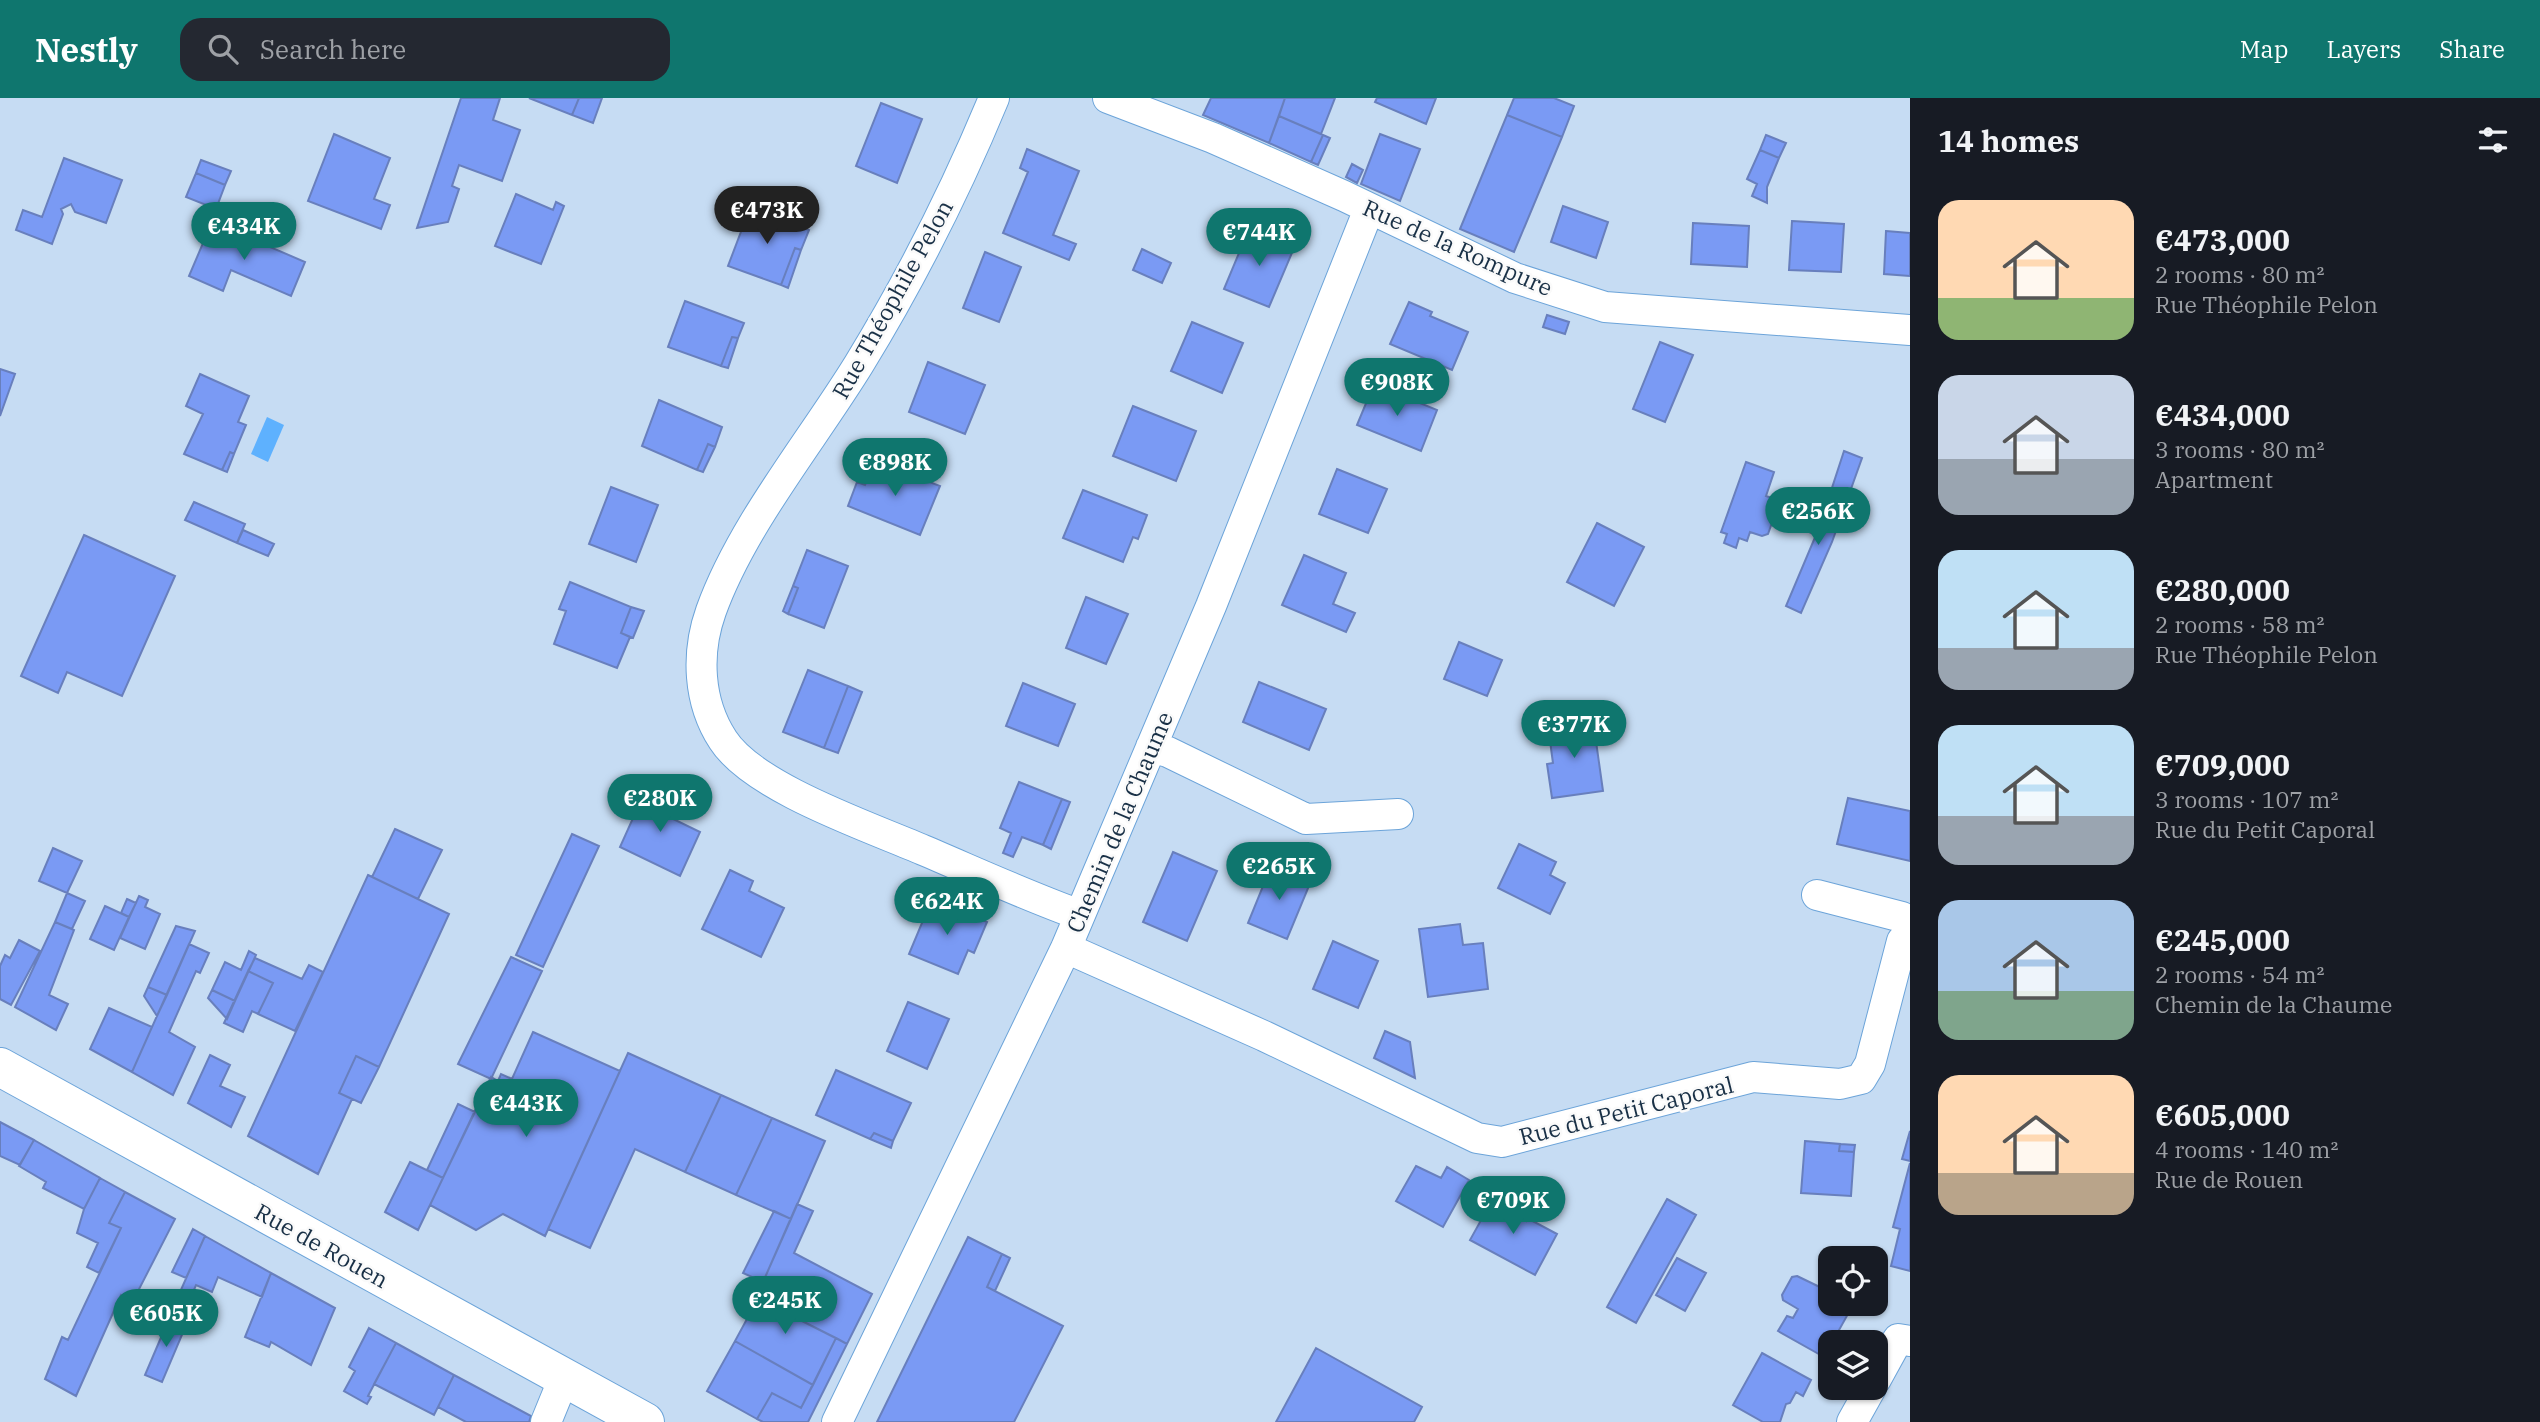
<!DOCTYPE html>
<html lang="en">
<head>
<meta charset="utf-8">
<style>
  body { margin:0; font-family:"IBM Plex Serif",serif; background:#242831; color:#f1f3f6; height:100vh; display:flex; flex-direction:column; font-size:26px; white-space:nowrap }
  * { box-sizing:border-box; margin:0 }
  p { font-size:23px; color:#9ea1a6 }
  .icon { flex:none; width:38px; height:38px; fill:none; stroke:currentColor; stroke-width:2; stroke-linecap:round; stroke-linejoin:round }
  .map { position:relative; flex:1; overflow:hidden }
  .drawer { display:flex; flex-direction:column; background:#171b24; width:630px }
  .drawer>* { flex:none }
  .tools { position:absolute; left:1818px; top:1148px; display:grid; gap:14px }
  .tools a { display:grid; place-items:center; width:70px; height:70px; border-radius:14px; background:#171b24; box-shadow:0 2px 5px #0004; font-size:35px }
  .price { position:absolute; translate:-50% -60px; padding:0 16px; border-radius:24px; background:#0f766e; color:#fff; font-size:23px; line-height:46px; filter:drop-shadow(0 2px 4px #0008) }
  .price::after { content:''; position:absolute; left:50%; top:42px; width:21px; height:16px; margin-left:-10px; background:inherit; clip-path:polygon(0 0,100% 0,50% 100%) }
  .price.current { background:#222; color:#fff }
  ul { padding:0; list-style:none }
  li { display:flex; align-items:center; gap:21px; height:175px; padding:0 28px }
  li span { display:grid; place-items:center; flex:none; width:196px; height:140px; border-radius:21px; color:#555 }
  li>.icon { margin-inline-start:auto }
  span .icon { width:84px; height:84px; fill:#fffc; stroke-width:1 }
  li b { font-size:30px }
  h2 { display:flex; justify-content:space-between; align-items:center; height:84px; padding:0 28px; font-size:30px }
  header { display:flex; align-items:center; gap:42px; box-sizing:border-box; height:98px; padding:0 35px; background:#0f766e; color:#fff }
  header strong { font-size:33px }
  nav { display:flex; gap:38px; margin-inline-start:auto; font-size:24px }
  .search { width:490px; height:63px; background:#242831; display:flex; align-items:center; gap:18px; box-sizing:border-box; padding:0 24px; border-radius:21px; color:#9ea1a6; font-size:26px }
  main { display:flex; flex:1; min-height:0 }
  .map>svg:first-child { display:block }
  .water { fill:#5eb1fe }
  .building { fill:#7a9af4; stroke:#687fbd; stroke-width:2 }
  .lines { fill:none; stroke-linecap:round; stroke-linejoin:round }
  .street-casing { stroke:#6ca4d9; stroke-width:32 }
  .secondary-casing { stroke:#6ca4d9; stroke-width:40 }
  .street { stroke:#fff; stroke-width:30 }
  .secondary { stroke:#fff; stroke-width:38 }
  .labels { text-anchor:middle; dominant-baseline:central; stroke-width:5; stroke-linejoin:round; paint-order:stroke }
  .street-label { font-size:23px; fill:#193046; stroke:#fafafa }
</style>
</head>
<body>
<header>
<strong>Nestly</strong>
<div class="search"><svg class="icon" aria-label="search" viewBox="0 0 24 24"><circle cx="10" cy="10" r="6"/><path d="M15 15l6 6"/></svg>Search here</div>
<nav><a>Map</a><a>Layers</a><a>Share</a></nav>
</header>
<main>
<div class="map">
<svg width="1910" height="1324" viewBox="0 0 1910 1324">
  <rect width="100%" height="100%" fill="#c6dcf3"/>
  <path class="water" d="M267,319L284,327L268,364L251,356Z"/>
  <path class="building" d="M461,0H500L493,22L520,32L502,83L459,67L452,88L459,91L448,124L417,130Z
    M529,0H579L572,17Z
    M579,0H602L593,25L572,17Z
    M1211,0H1285L1269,45L1203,17Z
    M1285,0H1335L1321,36L1279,18Z
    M1377,0H1436L1426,26L1375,4Z
    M1514,0H1554L1574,8L1562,39L1507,17Z
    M881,5L922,21L897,85L856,68Z
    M1507,17L1562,39L1514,154L1460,131Z
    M1279,18L1323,37L1311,64L1269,45Z
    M334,36L390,60L374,101L390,107L381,131L308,103Z
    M1380,36L1420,51L1400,103L1361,86Z
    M1323,37L1330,40L1318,67L1311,64Z
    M1766,37L1786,45L1779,60L1760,52Z
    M1027,51L1079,73L1053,137L1076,146L1069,162L1003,135L1028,74L1020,70Z
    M1760,52L1779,60L1767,89V105L1752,98L1757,86L1747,81Z
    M64,60L122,82L106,125L75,114L71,106L61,111L63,116L52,146L16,132L23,112L42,119Z
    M201,62L231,73L225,87L196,75Z
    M1352,66L1363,72L1357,85L1346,79Z
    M196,75L225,87L216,111L186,99Z
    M516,96L553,112L556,104L564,108L541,166L495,148Z
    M1563,108L1608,124L1596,160L1551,144Z
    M750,110L809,132L801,152L795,150L781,187L728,168Z
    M1792,123L1844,126L1841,174L1789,172Z
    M212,124L305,164L291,198L231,172L223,193L189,178Z
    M1693,125L1749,128L1747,169L1691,166Z
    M1249,131L1294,150L1269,209L1224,191Z
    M1886,133L1910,135V178L1884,176Z
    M795,150L801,152L788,190L781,187Z
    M1142,151L1171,165L1162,185L1133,172Z
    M985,154L1021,169L999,224L963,210Z
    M685,203L744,225L738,240L732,239L721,268L668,249Z
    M1409,204L1432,214L1430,218L1468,234L1452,272L1390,246Z
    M1547,217L1569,224L1565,236L1543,229Z
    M1192,224L1243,245L1222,295L1171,273Z
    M732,239L738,240L728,270L721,268Z
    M1660,244L1693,257L1665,324L1633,311Z
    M928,264L985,287L965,336L909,314Z
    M0,271L15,276L0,318Z
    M200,276L249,298L238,324L246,327L234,356L230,354L222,372L184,356L203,316L186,308Z
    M1374,286L1437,312L1421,353L1357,327Z
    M659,302L722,329L715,349L708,346L697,372L642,348Z
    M1133,308L1196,333L1176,383L1113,358Z
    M708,346L715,349L703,374L697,372Z
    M1844,353L1862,360L1847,402L1830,396Z
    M230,354L234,356L227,374L222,372Z
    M867,359L875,363L865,387L857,384Z
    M875,363L940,388L920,437L848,408L857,384L865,387Z
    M1746,364L1774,374L1766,398L1775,401L1778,408L1768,436L1762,438L1750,434L1747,443L1739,440L1736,450L1724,445L1727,436L1721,434Z
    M1337,371L1387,391L1368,435L1319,416Z
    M611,389L658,407L636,464L589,446Z
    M1083,392L1147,417L1138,441L1133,439L1123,464L1063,440Z
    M1822,393L1847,402L1832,444L1801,515L1786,508L1816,437L1809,434Z
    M194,404L245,426L237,445L185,422Z
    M1597,425L1644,449L1614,508L1567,484Z
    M243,432L274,446L268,458L237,445Z
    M84,437L175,478L122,598L67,574L58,595L21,578Z
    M807,452L848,468L824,530L788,516L798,490L793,488Z
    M1304,457L1346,475L1333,506L1355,515L1346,534L1282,507Z
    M570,484L631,509L621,535L630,539L617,570L554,546L566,513L559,511Z
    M793,488L798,490L788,516L783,513Z
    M1086,499L1128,516L1106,566L1066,550Z
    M631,509L644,513L633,540L621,535Z
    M1459,544L1502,562L1487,598L1444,581Z
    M808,572L848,588L824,650L783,634Z
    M1259,584L1326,611L1309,652L1243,624Z
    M1023,585L1075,606L1058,648L1006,628Z
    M848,588L862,594L838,655L824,650Z
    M1593,622L1603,693L1552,700L1547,666L1553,665L1548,628Z
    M1019,684L1062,701L1043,747L1022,739L1013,759L1003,755L1011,735L1000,730Z
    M647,689L675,702L667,718L700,734L680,778L620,749Z
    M1848,700L1910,713V763L1837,746Z
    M1062,701L1070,704L1051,751L1043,747Z
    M395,731L442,752L418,801L372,779Z
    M572,736L599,748L543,869L516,857Z
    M1519,746L1556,764L1550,777L1565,785L1550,816L1498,790Z
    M53,750L82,763L67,795L39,783Z
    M1173,754L1217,773L1187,843L1143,824Z
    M1272,766L1311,783L1287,841L1248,825Z
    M730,772L753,783L749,793L784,810L761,859L702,831Z
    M368,777L449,816L379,969L356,958L339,995L352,1001L318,1076L248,1038Z
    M67,795L85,803L72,831L55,824Z
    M139,798L148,802L145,809L160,816L145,851L120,840Z
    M127,801L136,805L129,819L121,815Z
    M932,801L987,824L974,855L968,852L958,876L909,856Z
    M105,808L129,819L114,852L90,841Z
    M55,824L74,832L49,897L68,906L56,932L15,909Z
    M1460,826L1463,847L1483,845L1488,891L1428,899L1419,831Z
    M176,828L195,833L167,897L148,889Z
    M19,842L40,853L11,907L0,901V868L5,857L10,860Z
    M1333,843L1378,863L1358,910L1313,891Z
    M189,846L209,855L200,875L196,873L169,934L195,949L173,997L132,974Z
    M249,853L256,857L235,903L212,892L225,864L241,872Z
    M511,859L542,873L491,981L458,966Z
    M255,860L302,881L309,867L323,874L295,933L258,916L273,885L248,873Z
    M248,873L273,885L258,916L252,913L243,934L224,925Z
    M148,889L167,897L157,918L144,898Z
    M212,892L235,903L227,921L208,900Z
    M908,904L949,921L927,971L887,953Z
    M109,910L152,929L132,974L90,951Z
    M1385,933L1410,944L1415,980L1374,960Z
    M533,934L620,973L545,1138L503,1116L476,1132L430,1107L491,979L498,983L501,976L512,981Z
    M628,955L721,997L685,1074L635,1051L590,1150L548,1131Z
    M210,957L230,967L220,988L245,999L231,1029L188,1005Z
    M356,958L379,969L361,1005L339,995Z
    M836,972L911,1005L893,1043L874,1035L870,1041L816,1017Z
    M721,997L772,1020L736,1097L685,1074Z
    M458,1006L475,1014L443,1080L427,1072Z
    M772,1020L825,1043L791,1121L736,1097Z
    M0,1024L34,1042L20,1067L0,1058Z
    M1910,1033V1063L1902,1061Z
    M874,1035L893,1043L891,1050L870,1041Z
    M34,1042L100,1080L84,1111L43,1090L46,1084L19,1068Z
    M1805,1043L1840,1046L1839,1053L1854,1054L1851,1098L1801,1095Z
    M1840,1046L1855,1047L1854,1054L1839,1053Z
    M410,1064L443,1080L418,1132L385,1114Z
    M1910,1065V1173L1891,1168L1900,1131L1893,1129Z
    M1416,1068L1441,1080L1447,1069L1469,1082L1443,1129L1396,1103Z
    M100,1080L125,1094L109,1125L121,1130L99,1175L87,1169L98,1145L77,1135L84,1111Z
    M125,1094L175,1121L135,1199L128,1201L121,1197L76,1298L45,1281L62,1239L68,1242L121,1130L109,1125Z
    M1495,1097L1510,1105L1508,1109L1521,1116L1519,1119L1526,1123L1527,1120L1557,1136L1535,1177L1470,1142Z
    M1667,1101L1696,1117L1636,1225L1607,1209Z
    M797,1106L813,1113L794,1155L872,1196L847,1246L790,1217L796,1201L763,1184Z
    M774,1113L791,1121L763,1184L743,1175Z
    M193,1131L205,1138L186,1180L172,1174Z
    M205,1138L271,1175L262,1199L218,1179L212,1194L196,1187L191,1199L180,1194Z
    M968,1139L1002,1156L987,1189L1063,1228L1014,1324H877Z
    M1002,1156L1010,1160L995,1193L987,1189Z
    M1677,1160L1706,1175L1685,1213L1656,1197Z
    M271,1175L335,1210L311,1267L271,1244L269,1249L245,1239Z
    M1797,1178L1830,1194V1206L1853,1207L1824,1259L1778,1233L1787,1218L1793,1220L1798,1211L1783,1202L1782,1197L1792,1179Z
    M766,1186L796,1201L790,1217L836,1240L813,1287L735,1243Z
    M171,1216L187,1225L162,1284L145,1277Z
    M369,1230L396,1245L368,1298L371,1299L367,1306L344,1293L355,1273L349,1269Z
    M836,1240L847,1246L808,1324H763L757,1321L772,1295L801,1310Z
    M735,1243L813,1287L801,1310L772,1295L757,1321L707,1293Z
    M396,1245L454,1277L434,1317L374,1286Z
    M1316,1250L1422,1309L1414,1324H1276Z
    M1762,1255L1811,1282L1803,1298L1796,1294L1790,1305L1786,1306L1780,1324H1763L1733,1307Z
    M454,1277L531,1318L529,1324H466L438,1309Z"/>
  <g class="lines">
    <defs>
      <path id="street" d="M994,0C956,92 911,181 859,266C811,344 742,427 711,513C696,555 698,604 723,642C754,690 870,729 923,752C975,774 1027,798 1080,817
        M1108,0L1213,40L1344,98L1515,180L1605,209L1910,232
        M1151,649L1168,654L1306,721L1398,716
        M1817,797L1902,819L1910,828
        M1066,850L1264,938L1477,1040L1502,1044L1753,979L1840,986L1861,981L1870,966L1902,843L1910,834
        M1876,1281L1898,1241L1910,1243
        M546,1324L564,1280
        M837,1324L1066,850L1211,508L1369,111
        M1852,1324L1871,1290"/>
      <path id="secondary" d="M0,969L645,1324"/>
    </defs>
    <use href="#street" class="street-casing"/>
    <use href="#secondary" class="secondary-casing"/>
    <use href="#street" class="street"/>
    <use href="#secondary" class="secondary"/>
  </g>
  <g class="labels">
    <g class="street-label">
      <text transform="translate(1458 149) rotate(24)">Rue de la Rompure</text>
      <text transform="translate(892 201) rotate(-61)">Rue Théophile Pelon</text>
      <text transform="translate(1119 724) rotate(-67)">Chemin de la Chaume</text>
      <text transform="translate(1626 1012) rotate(-14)">Rue du Petit Caporal</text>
      <text transform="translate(322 1147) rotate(29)">Rue de Rouen</text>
    </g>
  </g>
</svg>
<div class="tools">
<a><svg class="icon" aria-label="locate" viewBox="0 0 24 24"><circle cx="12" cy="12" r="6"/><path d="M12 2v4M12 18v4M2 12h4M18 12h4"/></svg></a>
<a><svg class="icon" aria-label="layers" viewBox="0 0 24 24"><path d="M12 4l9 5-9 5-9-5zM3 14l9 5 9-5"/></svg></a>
</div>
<b class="price current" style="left:767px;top:148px">€473K</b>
<b class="price" style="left:244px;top:164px">€434K</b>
<b class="price" style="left:1259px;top:170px">€744K</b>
<b class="price" style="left:1397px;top:320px">€908K</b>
<b class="price" style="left:895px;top:400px">€898K</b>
<b class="price" style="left:1818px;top:449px">€256K</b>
<b class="price" style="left:1574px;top:662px">€377K</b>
<b class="price" style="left:660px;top:736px">€280K</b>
<b class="price" style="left:1279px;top:804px">€265K</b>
<b class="price" style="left:947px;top:839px">€624K</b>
<b class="price" style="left:526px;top:1041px">€443K</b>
<b class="price" style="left:1513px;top:1138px">€709K</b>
<b class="price" style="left:785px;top:1238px">€245K</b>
<b class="price" style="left:166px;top:1251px">€605K</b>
</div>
<section class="drawer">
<h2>14 homes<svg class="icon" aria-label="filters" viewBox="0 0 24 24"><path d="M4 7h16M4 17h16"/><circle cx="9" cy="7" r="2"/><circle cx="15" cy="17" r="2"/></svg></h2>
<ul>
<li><span style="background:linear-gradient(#ffd9b3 70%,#8fb573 0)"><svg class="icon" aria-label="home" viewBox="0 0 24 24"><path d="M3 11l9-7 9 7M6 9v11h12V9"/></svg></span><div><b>€473,000</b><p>2 rooms · 80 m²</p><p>Rue Théophile Pelon</p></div></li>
<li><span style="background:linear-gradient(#c9d6e8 60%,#9aa5b1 0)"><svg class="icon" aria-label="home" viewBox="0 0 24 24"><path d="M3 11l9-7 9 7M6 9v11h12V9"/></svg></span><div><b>€434,000</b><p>3 rooms · 80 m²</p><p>Apartment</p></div></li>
<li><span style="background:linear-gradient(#bfe0f5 70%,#9aa5b1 0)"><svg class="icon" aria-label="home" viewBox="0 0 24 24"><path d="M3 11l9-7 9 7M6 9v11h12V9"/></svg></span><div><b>€280,000</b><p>2 rooms · 58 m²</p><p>Rue Théophile Pelon</p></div></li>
<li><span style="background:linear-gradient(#bfe0f5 65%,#9aa5b1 0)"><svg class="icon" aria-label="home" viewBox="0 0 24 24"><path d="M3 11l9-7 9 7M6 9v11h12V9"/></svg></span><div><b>€709,000</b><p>3 rooms · 107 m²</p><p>Rue du Petit Caporal</p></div></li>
<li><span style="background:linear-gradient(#a9c7e8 65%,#7fa58c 0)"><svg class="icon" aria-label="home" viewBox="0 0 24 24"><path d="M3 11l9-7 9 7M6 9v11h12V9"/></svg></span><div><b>€245,000</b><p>2 rooms · 54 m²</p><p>Chemin de la Chaume</p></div></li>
<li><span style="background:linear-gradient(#ffd9b3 70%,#b9a48a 0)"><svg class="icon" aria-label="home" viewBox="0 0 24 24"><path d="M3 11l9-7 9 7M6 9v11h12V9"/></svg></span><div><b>€605,000</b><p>4 rooms · 140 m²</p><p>Rue de Rouen</p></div></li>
</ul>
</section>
</main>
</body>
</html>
